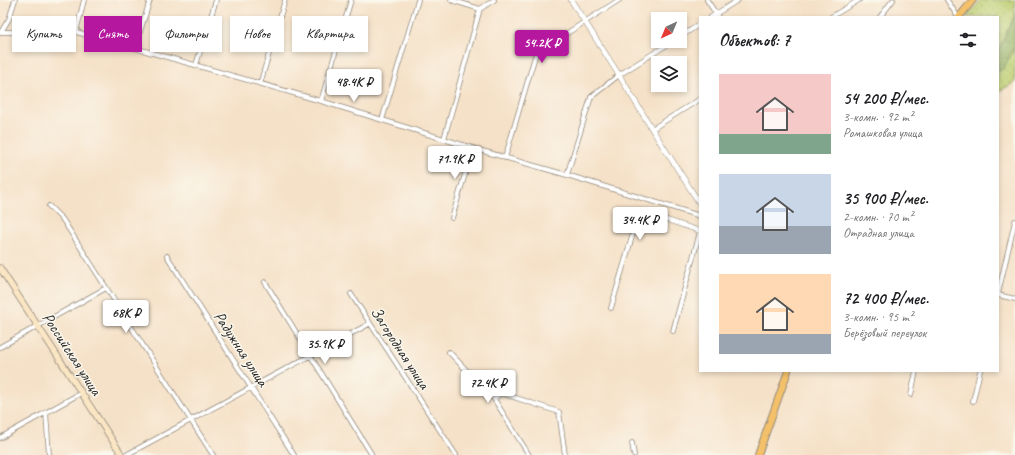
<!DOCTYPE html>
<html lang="ru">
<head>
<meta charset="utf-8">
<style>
  body { margin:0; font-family:Caveat,sans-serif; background:#f2f2f2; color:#202124; height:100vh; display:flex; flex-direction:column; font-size:15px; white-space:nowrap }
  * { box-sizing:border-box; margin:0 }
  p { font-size:13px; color:#757577 }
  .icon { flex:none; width:22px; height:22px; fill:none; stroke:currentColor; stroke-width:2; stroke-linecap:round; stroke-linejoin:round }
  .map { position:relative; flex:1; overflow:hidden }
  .sheet { position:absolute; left:699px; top:16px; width:300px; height:356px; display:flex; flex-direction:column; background:#fff; border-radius:0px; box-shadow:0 2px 6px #0003 }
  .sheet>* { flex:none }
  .guide { position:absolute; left:12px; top:16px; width:380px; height:36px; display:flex; gap:8px }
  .needle { width:26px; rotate:224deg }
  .buttons { position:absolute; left:651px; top:12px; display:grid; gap:8px }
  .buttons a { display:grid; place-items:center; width:36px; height:36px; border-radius:0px; background:#fff; box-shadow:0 2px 6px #0003; font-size:20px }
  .price { position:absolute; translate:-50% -34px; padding:0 9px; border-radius:4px; background:#fff; color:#222; font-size:13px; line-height:26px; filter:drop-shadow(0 1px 2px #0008) }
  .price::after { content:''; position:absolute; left:50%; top:24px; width:12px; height:9px; margin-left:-6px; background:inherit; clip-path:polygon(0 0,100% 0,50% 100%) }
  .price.on { background:#b5179e; color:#fff }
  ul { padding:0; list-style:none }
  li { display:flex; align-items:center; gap:12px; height:100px; padding:0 20px }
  li span { display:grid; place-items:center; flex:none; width:112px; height:80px; border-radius:0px; color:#555 }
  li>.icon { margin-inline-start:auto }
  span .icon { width:48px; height:48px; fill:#fffc; stroke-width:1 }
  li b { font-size:17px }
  h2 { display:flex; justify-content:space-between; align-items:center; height:48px; padding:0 20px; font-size:17px }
  .chip { padding:0 14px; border-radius:0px; background:#fff; box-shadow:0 2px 6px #0003; font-size:14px; line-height:36px }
  .chip.on { background:#b5179e; color:#fff }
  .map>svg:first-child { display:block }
  .grass { fill:url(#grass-dots); stroke:#757e4f }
  .forest { fill:url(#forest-crowns); stroke:#616e48 }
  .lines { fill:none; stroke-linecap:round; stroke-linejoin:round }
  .minor-casing { stroke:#908679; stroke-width:5.5 }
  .tertiary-casing { stroke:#908679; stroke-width:6 }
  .secondary-casing { stroke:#908679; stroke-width:7 }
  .primary-casing { stroke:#908679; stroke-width:8 }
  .minor { stroke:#fff; stroke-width:4 }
  .tertiary { stroke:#fff; stroke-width:5 }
  .secondary { stroke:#fbe6c4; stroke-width:5.5 }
  .primary { stroke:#f4c16b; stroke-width:6 }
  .labels { text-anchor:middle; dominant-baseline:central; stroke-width:3; stroke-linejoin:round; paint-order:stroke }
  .street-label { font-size:16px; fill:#2b2b2b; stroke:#fbf7ec }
</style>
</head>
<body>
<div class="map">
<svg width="1015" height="455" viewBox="0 0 1015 455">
  <defs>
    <pattern id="grass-dots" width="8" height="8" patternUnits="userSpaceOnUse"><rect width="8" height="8" fill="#bfd073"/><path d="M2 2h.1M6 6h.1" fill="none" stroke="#a4b364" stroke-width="1.8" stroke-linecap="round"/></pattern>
    <pattern id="forest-crowns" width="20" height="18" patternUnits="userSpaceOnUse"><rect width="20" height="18" fill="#97b265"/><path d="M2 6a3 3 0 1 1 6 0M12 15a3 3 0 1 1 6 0" fill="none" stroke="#7b9153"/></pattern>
  </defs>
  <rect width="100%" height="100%" fill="#fbf7ec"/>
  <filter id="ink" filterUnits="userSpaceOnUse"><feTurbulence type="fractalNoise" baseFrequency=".025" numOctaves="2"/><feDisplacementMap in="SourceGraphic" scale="8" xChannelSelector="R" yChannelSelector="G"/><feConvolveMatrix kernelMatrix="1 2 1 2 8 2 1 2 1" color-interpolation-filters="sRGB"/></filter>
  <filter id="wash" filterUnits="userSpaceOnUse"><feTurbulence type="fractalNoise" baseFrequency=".012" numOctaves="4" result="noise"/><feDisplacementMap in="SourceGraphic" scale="16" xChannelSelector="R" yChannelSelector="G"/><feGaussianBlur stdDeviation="0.9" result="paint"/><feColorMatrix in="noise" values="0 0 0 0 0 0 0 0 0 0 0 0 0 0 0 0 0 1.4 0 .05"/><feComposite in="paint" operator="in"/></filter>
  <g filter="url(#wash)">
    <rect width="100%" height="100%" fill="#f5e1c7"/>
    <path class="grass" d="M981,0H1015V82L998,92V17H966Z"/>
    <path class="forest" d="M1015,14V47L1003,69L998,72V51Z"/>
  </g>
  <g filter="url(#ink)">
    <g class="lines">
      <defs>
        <path id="minor" d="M451,0L480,9
          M707,0L718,17
          M947,0L958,17
          M711,17L738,0
          M831,17L859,0
          M880,17L893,0
          M0,32H76L135,48L321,101L479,150L567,175L700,216
          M1,32L9,19L15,0
          M76,32L84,0
          M680,37L700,24
          M135,48L150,0
          M196,65L216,0
          M260,84L285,0
          M321,101L351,0
          M382,120L418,0
          M652,129L700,99
          M444,139L480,9L494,0
          M505,158L536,53L619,0
          M567,175L591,97L619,75L673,41
          M49,206L63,220L213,455
          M452,218L466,171L479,150
          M167,256L294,455
          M265,282L372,455
          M351,294L456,455
          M998,294L1015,221
          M998,295L1015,299
          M611,308L637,220L642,216L649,214L700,231
          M673,331L700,232
          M0,347L106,288
          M449,352L494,399L529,455
          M911,395L916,371
          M494,399L501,393L559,412L565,455
          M973,401L980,371
          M46,412L49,455
          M0,438L81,393
          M632,443L634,455
          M126,455L369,324"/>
        <path id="tertiary" d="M571,0L619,75L652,129L700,204"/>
        <path id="secondary" d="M0,268L122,455"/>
        <path id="primary" d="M959,17L973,0
          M758,455L788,371"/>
      </defs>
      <use href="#minor" class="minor-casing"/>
      <use href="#tertiary" class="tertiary-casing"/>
      <use href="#secondary" class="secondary-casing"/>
      <use href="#primary" class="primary-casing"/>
      <use href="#minor" class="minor"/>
      <use href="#tertiary" class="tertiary"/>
      <use href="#secondary" class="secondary"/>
      <use href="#primary" class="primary"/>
    </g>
  </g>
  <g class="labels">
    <g class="street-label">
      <text transform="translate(400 348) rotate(57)">Загородная улица</text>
      <text transform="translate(241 349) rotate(57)">Радужная улица</text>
      <text transform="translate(72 354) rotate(57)">Российская улица</text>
    </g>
  </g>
</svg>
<div class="buttons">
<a><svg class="needle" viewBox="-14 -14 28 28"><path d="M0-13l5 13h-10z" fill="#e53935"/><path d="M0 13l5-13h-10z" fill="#757577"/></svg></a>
<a><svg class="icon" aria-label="layers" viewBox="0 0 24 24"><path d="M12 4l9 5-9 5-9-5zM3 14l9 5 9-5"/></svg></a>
</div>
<b class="price on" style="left:542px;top:64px">54.2K ₽</b>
<b class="price" style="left:354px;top:103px">48.4K ₽</b>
<b class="price" style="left:455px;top:180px">71.9K ₽</b>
<b class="price" style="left:640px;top:241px">34.4K ₽</b>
<b class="price" style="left:126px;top:334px">68K ₽</b>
<b class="price" style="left:325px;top:365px">35.9K ₽</b>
<b class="price" style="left:488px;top:404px">72.4K ₽</b>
<div class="guide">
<a class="chip">Купить</a>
<a class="chip on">Снять</a>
<a class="chip">Фильтры</a>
<a class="chip">Новое</a>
<a class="chip">Квартира</a>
</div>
<section class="sheet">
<h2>Объектов: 7<svg class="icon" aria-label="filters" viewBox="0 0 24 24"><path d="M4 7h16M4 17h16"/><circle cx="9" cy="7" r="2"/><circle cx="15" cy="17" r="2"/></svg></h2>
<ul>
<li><span style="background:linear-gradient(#f6c9c9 75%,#7fa58c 0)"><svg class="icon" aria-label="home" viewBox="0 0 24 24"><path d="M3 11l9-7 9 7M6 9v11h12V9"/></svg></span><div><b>54 200 ₽/мес.</b><p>3-комн. · 92 m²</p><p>Ромашковая улица</p></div></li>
<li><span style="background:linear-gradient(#c9d6e8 65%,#9aa5b1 0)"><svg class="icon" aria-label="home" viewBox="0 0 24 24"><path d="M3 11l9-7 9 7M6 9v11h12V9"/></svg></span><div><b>35 900 ₽/мес.</b><p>2-комн. · 70 m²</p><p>Отрадная улица</p></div></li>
<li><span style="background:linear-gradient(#ffd9b3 75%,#9aa5b1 0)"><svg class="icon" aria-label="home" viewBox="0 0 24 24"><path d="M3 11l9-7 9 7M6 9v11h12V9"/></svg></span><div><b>72 400 ₽/мес.</b><p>3-комн. · 95 m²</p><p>Берёзовый переулок</p></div></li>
</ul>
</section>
</div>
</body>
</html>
